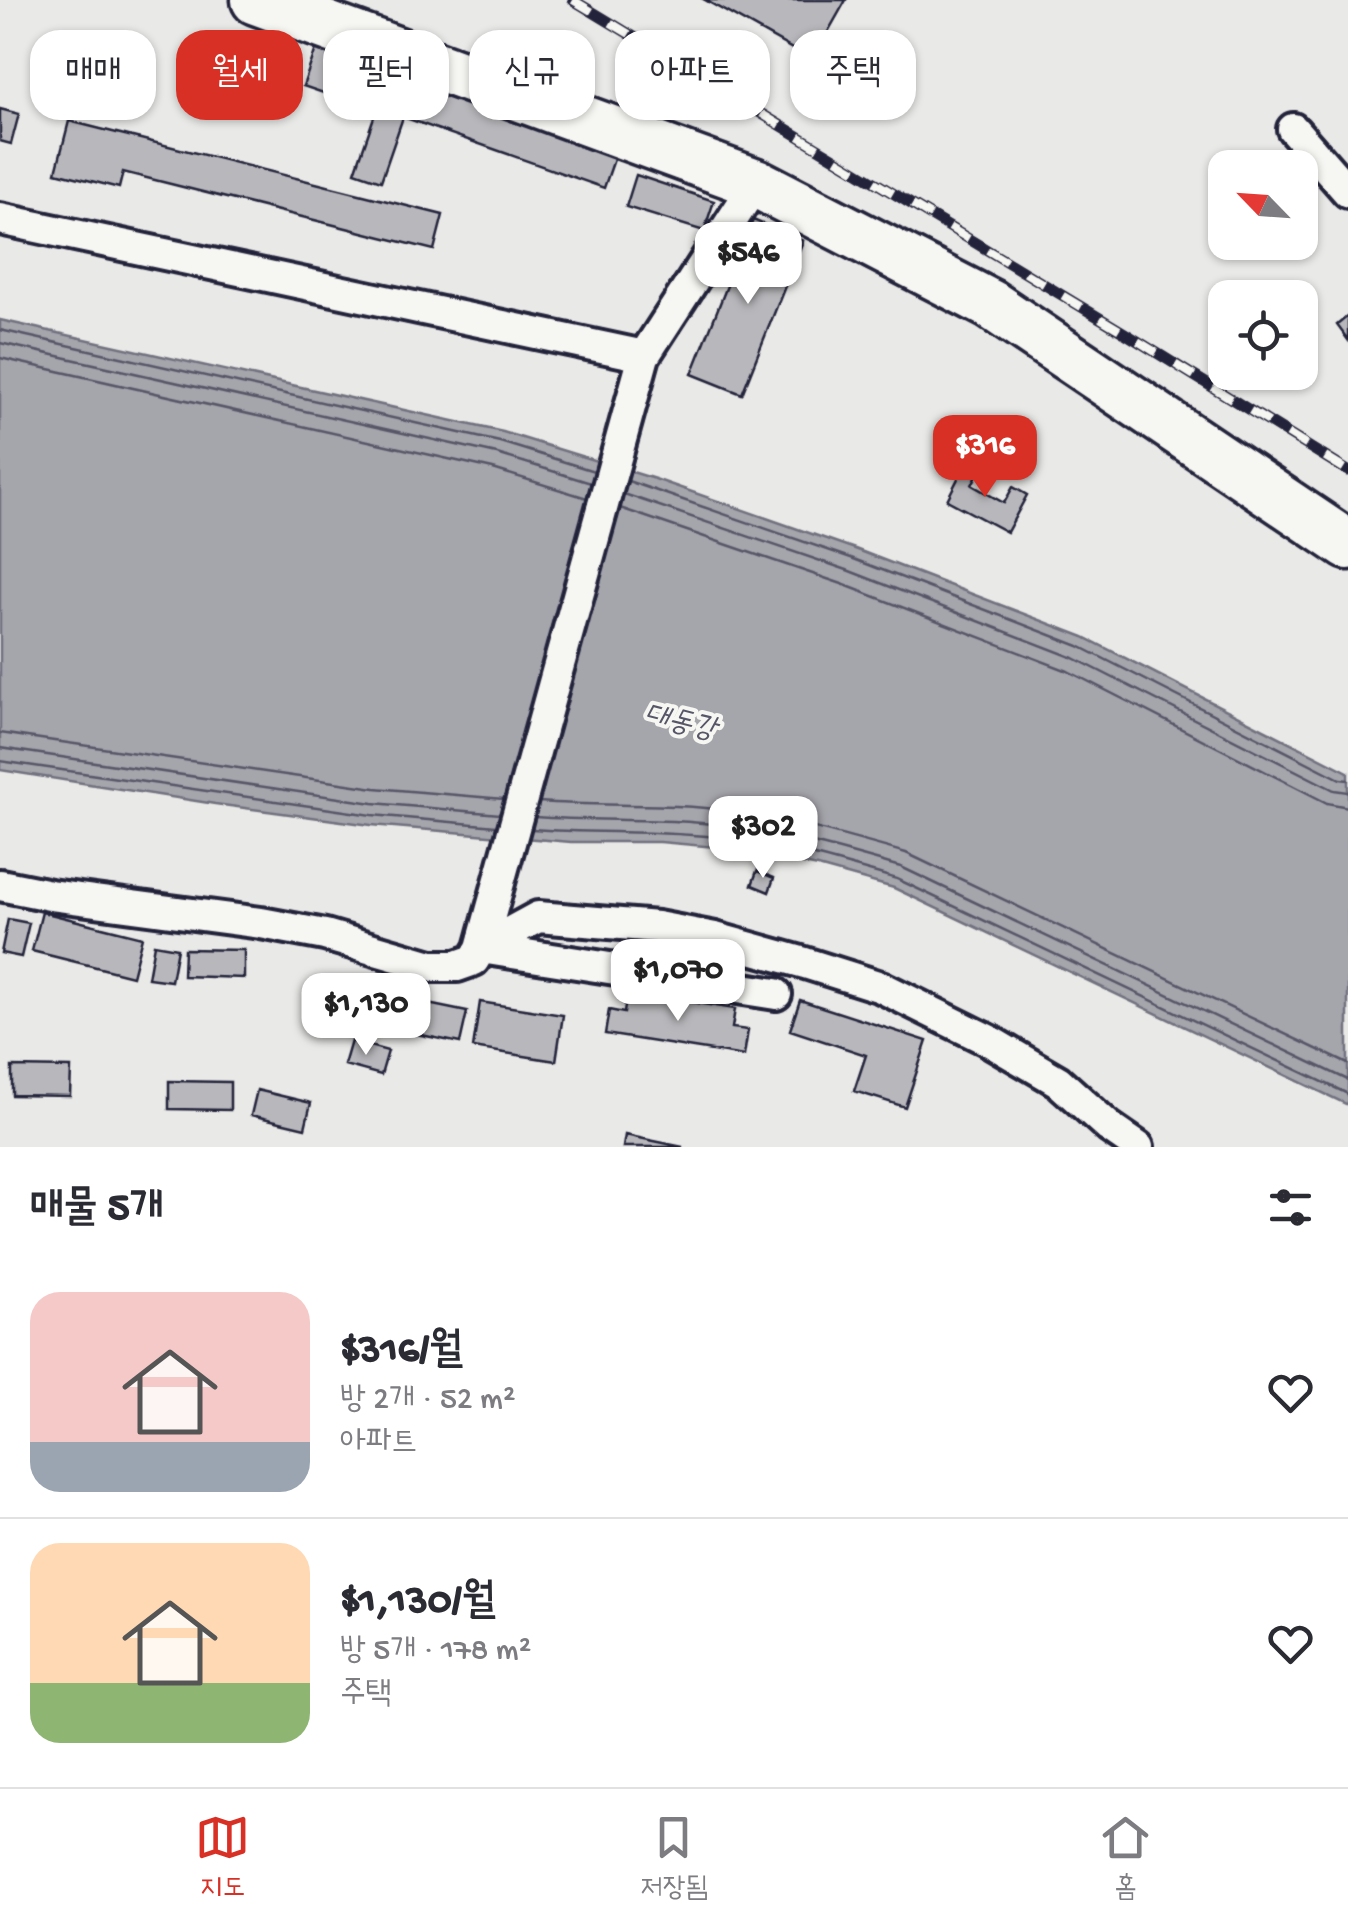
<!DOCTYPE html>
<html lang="ko">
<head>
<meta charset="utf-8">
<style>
  body { margin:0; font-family:"Gochi Hand","Poor Story",sans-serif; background:#f7f7f7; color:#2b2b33; height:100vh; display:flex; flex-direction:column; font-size:38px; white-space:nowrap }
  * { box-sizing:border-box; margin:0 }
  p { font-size:32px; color:#7c7c81 }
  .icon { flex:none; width:55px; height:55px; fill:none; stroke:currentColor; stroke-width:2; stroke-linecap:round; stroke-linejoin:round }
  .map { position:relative; height:1147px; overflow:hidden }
  .side { display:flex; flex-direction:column; background:#fff; flex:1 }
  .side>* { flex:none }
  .top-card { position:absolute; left:30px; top:30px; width:1290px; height:90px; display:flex; gap:20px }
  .needle { width:65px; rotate:295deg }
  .fabs { position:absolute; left:1208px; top:150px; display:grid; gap:20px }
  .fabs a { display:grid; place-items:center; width:110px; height:110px; border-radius:20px; background:#fff; box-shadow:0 2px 8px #0004; font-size:50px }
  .price { position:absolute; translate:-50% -85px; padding:0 22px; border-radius:20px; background:#fff; color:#222; font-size:32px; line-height:65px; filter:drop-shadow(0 2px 5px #0008) }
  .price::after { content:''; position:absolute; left:50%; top:60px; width:30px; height:22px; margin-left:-15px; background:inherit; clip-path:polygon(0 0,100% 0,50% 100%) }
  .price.active { background:#d93025; color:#fff }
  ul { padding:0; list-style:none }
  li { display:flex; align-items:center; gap:30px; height:250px; padding:0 30px }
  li+li { border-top:2px solid #e1e1e2 }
  li span { display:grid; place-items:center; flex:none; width:280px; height:200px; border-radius:30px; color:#555 }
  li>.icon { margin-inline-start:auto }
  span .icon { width:120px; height:120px; fill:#fffc; stroke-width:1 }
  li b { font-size:42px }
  h2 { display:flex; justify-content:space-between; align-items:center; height:120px; padding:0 30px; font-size:42px }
  .tag { padding:0 35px; border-radius:30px; background:#fff; box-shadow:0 2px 8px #0004; font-size:35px; line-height:90px }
  .tag.active { background:#d93025; color:#fff }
  .dock { display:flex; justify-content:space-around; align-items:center; height:140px; border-top:2px solid #e1e1e2; background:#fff; font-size:28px; color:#7c7c81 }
  .dock a { display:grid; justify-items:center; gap:5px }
  .dock .active { color:#d93025 }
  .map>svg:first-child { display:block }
  .water { fill:#a5a5ac; stroke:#71717f; stroke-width:2.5 }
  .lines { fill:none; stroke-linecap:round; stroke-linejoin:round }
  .shore { stroke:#565668; stroke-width:2.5 }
  .building { fill:#b8b8bc; stroke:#22223b; stroke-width:2.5 }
  .street-casing { stroke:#22223b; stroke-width:38 }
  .primary-casing { stroke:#22223b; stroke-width:55 }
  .street { stroke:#f6f6f2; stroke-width:30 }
  .primary { stroke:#f6f6f2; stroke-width:48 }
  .rail-casing { stroke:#22223b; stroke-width:11 }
  .rail { stroke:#f6f6f2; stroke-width:8; stroke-dasharray:22; stroke-linecap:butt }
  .labels { text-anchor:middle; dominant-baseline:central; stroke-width:8; stroke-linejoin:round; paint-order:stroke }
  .water-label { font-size:30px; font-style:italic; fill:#565668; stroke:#f6f6f2 }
</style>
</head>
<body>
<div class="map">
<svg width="1348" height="1147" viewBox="0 0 1348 1147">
  <rect width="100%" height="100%" fill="#e9e9e7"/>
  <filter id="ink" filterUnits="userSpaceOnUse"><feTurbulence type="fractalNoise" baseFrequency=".01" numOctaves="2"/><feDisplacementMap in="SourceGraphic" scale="20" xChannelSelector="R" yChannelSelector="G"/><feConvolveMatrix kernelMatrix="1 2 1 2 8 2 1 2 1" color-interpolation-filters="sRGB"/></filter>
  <g filter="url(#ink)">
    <path class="water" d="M0,320L503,432L655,479L855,549L1084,637L1348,772V1105L894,888L818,867L727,848L660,842H571L371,825L215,804L0,770Z"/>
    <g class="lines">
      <path class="shore" d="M0,330L500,442L594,471
        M0,343L497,454L591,483
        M0,358L493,469L587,498
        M628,481L851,558L1079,646L1340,779L1348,780
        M624,494L847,570L1074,658L1334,790L1348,792
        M620,508L842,584L1068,671L1327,803L1348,807
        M0,733L375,788L504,799
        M0,748L373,803L500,814
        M0,761L372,815L496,826
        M539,802C604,807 668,802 732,811C791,820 849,837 906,853L1348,1064
        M535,817C600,822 664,817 728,826C787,834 844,851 901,867L1348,1080
        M532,829C596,834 660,830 724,838C783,845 841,863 897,879L1348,1094"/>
    </g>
    <path class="building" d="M705,0H846L812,60Z
      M318,43L618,148L604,188L403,117L381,181L355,172L376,111L303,86Z
      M0,109L19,114L11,144L0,141Z
      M69,121L443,215L434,250L123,172L119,188L56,172Z
      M636,175L714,201L704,231L626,207Z
      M753,220L803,241L742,394L692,374Z
      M1348,316V340L1337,325Z
      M967,461L980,469L972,485L1004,503L1013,487L1027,495L1007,532L947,500Z
      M757,871L774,878L769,892L752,885Z
      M42,912L142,937L132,976L32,951Z
      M8,919L29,923L21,957L1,953Z
      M154,944L177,948L171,981L148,978Z
      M184,949L244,950V978L183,976Z
      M316,981L467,1012L460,1043L310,1012Z
      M627,992L735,1009L732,1028L748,1030L744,1056L605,1034L609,1010L624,1013Z
      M800,1000L927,1041L905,1107L854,1091L866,1055L790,1030Z
      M480,1002L563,1015L556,1061L473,1048Z
      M351,1041L388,1051L381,1075L344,1065Z
      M12,1067L71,1068L70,1096L12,1095Z
      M169,1081L230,1082V1110L169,1109Z
      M257,1090L311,1103L305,1128L251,1115Z
      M625,1135L683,1147H623Z"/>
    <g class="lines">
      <defs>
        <path id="street" d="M1293,129L1348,192
          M0,219L644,356L756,183
          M0,885L50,895L261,923L325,935L431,966H457L474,960L481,948L644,356
          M481,948L538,917L657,927L715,938L805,963L881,987L988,1040L1058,1081L1109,1127L1138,1147
          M481,948L776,994"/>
        <path id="primary" d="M256,0L756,183L990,304L1348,545"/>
      </defs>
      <use href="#street" class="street-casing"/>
      <use href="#primary" class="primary-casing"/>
      <use href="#street" class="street"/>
      <use href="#primary" class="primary"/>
      <defs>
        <path id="rail" d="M573,0L1128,335L1348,471"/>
      </defs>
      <use href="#rail" class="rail-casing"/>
      <use href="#rail" class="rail"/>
    </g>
  </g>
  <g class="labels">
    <g class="water-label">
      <text transform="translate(680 724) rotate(14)">대동강</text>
    </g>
  </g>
</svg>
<div class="fabs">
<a><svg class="needle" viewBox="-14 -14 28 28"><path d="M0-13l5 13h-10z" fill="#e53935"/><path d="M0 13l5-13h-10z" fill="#7c7c81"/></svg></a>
<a><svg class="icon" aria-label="locate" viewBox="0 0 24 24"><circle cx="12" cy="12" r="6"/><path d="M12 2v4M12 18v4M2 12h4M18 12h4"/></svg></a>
</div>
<b class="price" style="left:748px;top:307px">$546</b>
<b class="price active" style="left:985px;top:500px">$316</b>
<b class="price" style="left:763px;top:881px">$302</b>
<b class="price" style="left:678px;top:1024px">$1,070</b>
<b class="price" style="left:366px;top:1058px">$1,130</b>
<div class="top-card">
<a class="tag">매매</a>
<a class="tag active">월세</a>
<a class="tag">필터</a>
<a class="tag">신규</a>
<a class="tag">아파트</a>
<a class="tag">주택</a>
</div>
</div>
<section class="side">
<h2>매물 5개<svg class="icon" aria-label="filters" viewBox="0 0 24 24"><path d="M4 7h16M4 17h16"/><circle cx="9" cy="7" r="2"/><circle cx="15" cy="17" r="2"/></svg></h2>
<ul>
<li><span style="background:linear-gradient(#f6c9c9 75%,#9aa5b1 0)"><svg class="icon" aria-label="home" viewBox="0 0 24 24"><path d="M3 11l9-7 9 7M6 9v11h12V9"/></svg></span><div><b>$316/월</b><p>방 2개 · 52 m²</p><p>아파트</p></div><svg class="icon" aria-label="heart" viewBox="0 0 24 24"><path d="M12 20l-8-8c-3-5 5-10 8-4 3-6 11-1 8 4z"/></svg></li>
<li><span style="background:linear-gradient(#ffd9b3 70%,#8fb573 0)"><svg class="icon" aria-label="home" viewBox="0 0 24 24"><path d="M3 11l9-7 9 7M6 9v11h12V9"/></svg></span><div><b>$1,130/월</b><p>방 5개 · 178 m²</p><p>주택</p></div><svg class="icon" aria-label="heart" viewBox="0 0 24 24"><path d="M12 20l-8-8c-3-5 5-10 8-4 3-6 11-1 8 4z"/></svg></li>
</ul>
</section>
<nav class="dock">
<a class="active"><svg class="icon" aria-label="map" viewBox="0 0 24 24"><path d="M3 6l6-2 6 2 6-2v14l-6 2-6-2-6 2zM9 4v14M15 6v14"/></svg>지도</a>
<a><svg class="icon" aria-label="saved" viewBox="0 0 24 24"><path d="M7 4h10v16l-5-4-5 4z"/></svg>저장됨</a>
<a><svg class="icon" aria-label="home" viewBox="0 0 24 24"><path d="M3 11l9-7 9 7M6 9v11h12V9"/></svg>홈</a>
</nav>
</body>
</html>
